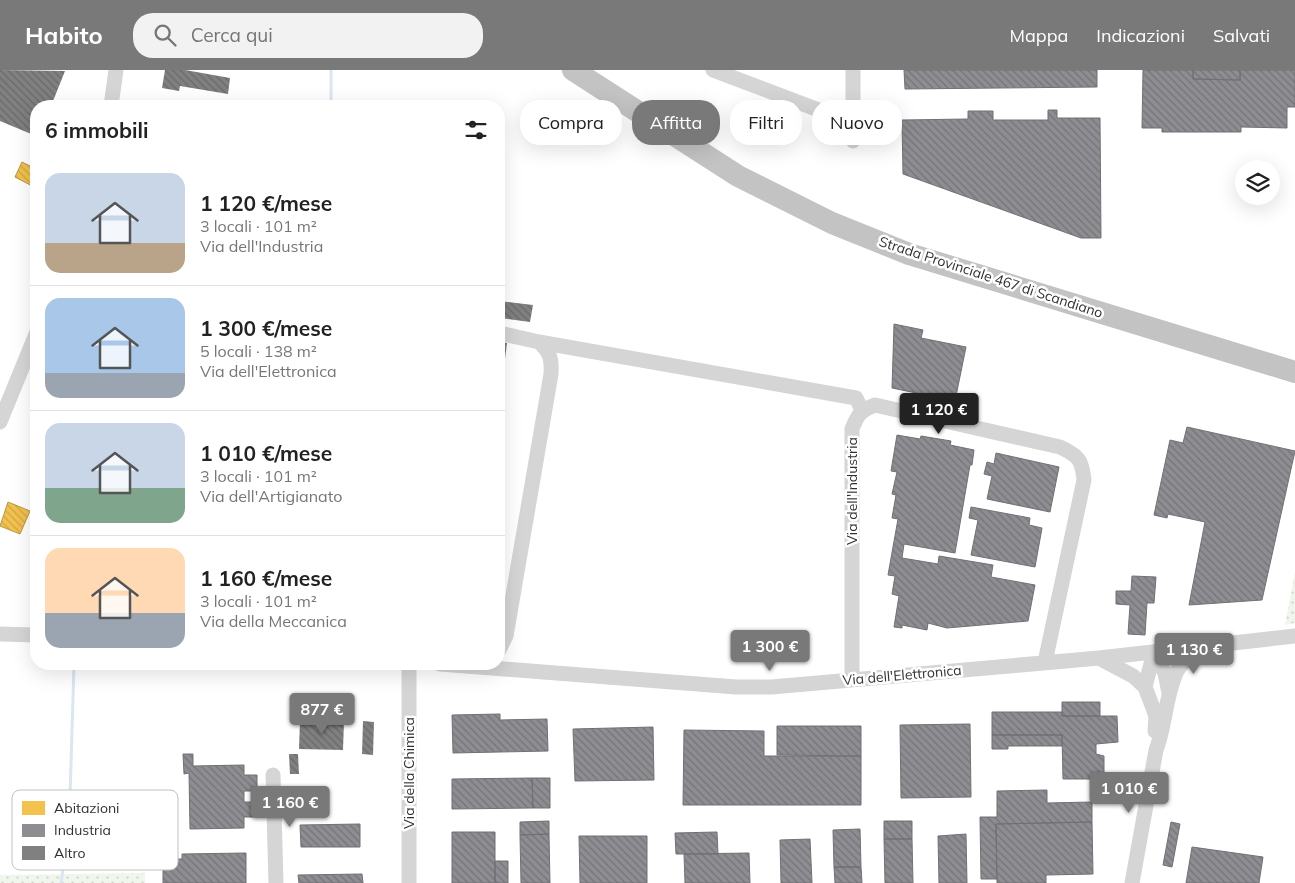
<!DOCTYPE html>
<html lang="it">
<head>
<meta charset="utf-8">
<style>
  body { margin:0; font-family:Mulish,sans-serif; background:#f2f2f2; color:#222; height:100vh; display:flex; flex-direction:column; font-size:19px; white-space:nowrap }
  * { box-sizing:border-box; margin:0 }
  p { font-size:16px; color:#767676 }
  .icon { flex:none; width:28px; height:28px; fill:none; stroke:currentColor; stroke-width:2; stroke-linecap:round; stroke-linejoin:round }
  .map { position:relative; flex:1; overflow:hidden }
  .side { position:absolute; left:30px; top:30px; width:475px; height:570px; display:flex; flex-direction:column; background:#fff; border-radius:20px; box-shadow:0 5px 20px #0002 }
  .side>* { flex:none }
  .top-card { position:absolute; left:520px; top:30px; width:475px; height:45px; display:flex; gap:10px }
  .buttons { position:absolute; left:1235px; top:90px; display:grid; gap:10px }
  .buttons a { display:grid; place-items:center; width:45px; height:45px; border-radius:50%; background:#fff; box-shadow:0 5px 20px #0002; font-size:25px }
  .price { position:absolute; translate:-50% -42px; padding:0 11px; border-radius:5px; background:#797979; color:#fff; font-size:16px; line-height:32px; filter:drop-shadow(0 1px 2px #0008) }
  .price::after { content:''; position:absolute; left:50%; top:30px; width:15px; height:11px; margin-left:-8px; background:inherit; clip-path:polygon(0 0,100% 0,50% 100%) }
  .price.selected { background:#222; color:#fff }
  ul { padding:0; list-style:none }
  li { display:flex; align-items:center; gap:15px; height:125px; padding:0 15px }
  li+li { border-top:1px solid #e0e0e0 }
  li span { display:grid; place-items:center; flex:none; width:140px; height:100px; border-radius:15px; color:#555 }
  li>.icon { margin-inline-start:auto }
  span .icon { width:60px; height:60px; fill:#fffc; stroke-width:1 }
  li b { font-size:21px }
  h2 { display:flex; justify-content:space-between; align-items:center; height:60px; padding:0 15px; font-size:21px }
  .chip { padding:0 18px; border-radius:20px; background:#fff; box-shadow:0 5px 20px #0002; font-size:18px; line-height:45px }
  .chip.selected { background:#797979; color:#fff }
  header { display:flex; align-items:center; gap:30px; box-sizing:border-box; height:70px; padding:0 25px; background:#797979; color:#fff }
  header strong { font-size:24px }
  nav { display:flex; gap:28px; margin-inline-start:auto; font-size:18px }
  .search { width:350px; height:45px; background:#f2f2f2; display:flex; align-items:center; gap:12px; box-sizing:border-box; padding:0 18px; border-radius:20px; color:#767676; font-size:19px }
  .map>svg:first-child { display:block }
  .grass { fill:url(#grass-dots) }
  .homes { fill:url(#homes-back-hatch); stroke:#b89645 }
  .industry { fill:url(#industry-back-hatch); stroke:#717175 }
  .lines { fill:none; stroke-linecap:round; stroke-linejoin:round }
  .stream { stroke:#d9e6f4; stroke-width:3 }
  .building { fill:url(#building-back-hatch) }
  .minor { stroke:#d5d5d5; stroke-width:15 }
  .highway { stroke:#c3c3c3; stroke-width:22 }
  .labels { text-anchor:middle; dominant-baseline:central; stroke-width:5; stroke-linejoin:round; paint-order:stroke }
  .street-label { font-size:14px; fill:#313131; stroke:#fff }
  .key { fill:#fff; stroke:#c1c1c1; stroke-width:1 }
  .key-label { font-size:14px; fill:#313131 }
</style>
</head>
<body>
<header>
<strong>Habito</strong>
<div class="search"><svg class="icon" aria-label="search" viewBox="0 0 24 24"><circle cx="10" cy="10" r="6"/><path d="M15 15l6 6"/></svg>Cerca qui</div>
<nav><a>Mappa</a><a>Indicazioni</a><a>Salvati</a></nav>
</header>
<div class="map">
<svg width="1295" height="813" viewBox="0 0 1295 813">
  <defs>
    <pattern id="grass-dots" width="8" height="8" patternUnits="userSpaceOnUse" patternTransform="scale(1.25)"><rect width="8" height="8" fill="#f1f6ed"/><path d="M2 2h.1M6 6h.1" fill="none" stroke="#cfd3cc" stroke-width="1.8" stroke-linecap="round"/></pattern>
    <pattern id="homes-back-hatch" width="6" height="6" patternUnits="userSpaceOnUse" patternTransform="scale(1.25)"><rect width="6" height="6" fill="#f2c14e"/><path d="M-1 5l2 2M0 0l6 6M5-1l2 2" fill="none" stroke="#d0a645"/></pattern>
    <pattern id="industry-back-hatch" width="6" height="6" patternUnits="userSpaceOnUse" patternTransform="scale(1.25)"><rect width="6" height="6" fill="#8d8d92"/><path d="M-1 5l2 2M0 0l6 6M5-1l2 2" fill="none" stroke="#747478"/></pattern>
    <pattern id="building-back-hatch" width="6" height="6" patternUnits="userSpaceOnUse" patternTransform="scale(1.25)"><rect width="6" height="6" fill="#808080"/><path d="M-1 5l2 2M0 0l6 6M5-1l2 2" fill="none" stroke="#696969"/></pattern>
  </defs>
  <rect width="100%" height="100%" fill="#fff"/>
  <path class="grass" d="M1295,502V553L1285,555Z
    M145,803V813H0V805Z"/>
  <path class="homes" d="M22,92L36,99V118L15,107Z
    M8,432L30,441L20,464L0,456Z"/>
  <path class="industry" d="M904,0H1097V17L905,19Z
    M1143,0H1193V9L1240,10V0H1295V37H1287V58L1241,57V62H1162V58H1142Z
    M1193,0H1240V10L1193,9Z
    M1048,40H1057V48H1100L1101,168H1081L903,104L902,50L968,49V41H993V50H1048Z
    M894,254L923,260L921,268L966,277L955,331L892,318Z
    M1187,357L1295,381L1262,530L1189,535L1205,452L1168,444L1167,448L1154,445L1170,370L1183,373Z
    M897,365L920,369L921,366L951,371L950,375L974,380L972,395H970L955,483L904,474L902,488L938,494L939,486L993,495L991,507L1035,515L1028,551L947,558L928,553L927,560L902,555V558L894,557L899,526L892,524L895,506L888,505L898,449L892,448L896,425L892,424L897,402L891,401Z
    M996,383L1059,397L1050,442L987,429L992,406L984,404L987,392L994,394Z
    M971,437L1030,448L1029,455L1042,458L1035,497L971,485L978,450L969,448Z
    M1132,506L1156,507L1154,533H1147L1145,565L1128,564L1130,535L1116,534V521H1131Z
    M1062,632H1100V646H1062Z
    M992,642H1062V646H1117L1118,672L1096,674V684L1104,686V709H1063L1062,665H992Z
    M500,644V650L547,649L548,681L453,683L452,645Z
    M970,654L971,727L901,728L900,655Z
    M777,656H861V686L777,685Z
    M653,657L654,710L575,711L573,659Z
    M684,660L764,661V686H861V735H683Z
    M992,665H1062V676H1008V679H992Z
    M183,684H193V696L244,695V705H257V721H244V732H255V747H244V758L190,759L189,703L184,704Z
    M532,708L533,738L452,739V709Z
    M532,708H550V738H533Z
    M1047,720V733L1092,732V752L996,754L997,809H981L980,747H997V721Z
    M549,751V764L520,765V752Z
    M884,751H912V769H884Z
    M1092,752L1093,804L1046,805V813H997L996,754Z
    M1171,752L1180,754L1172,797L1163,795Z
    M360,754V777H301L300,755Z
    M860,759L861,797H834L833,760Z
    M452,762H495V813H452Z
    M717,762L718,784H676L675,763Z
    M549,764L550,813H521L520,765Z
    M966,764L967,813H939L938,766Z
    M579,766H647V813H580Z
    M810,769L812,813H781L780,770Z
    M884,769H912L913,813H885Z
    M1192,777L1263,787L1259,813H1186Z
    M246,783V813H163V789H182V784Z
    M749,783L750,813H685L684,784Z
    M495,791H508V813H495Z
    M834,797H861L862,813H835Z
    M362,804L363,813H299L298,805Z"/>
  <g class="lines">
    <path class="stream" d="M331,36V0
      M61,813L69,760L74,594"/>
  </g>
  <path class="building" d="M0,0L65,1L51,36H36V66L0,51Z
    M165,0H185L230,8L228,24L180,16L179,21L162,18Z
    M499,231L533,235L530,252L500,248L501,239H499Z
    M499,272L507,273L505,289L499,288Z
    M300,650L344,651L343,680L299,679Z
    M363,651L374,652L373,685L362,684Z
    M289,684H298L299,704H290Z"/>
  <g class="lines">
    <path class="minor" d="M713,0L853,53
      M853,0V71
      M111,36L116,0
      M499,263L539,272L856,328L862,340
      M0,352L36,264
      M0,564L36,565
      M499,580L506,566L551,304C552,289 550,282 539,272
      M1154,582L1165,603L1169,623
      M1099,588L1133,606L1145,617L1156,646L1155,661
      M440,594L736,617H772L1099,588L1295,566
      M852,610V359C858,344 860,341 875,335L1060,377C1079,386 1082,390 1084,410L1045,592
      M1145,617L1154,582
      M273,705L276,813
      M409,813V594
      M1132,813L1156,680C1166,655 1165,626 1177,601C1182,592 1194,584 1202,576"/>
    <path class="highway" d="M573,0L738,106L832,153L909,184L1295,302"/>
  </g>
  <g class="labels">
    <g class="street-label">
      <text transform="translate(991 207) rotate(18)">Strada Provinciale 467 di Scandiano</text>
      <text transform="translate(852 421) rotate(-90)">Via dell'Industria</text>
      <text transform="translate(902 605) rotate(-5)">Via dell'Elettronica</text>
      <text transform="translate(409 703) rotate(-90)">Via della Chimica</text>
    </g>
  </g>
  <rect x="12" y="720" width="166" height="80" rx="8" class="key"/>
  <rect x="22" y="731" width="23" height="14" fill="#f2c14e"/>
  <rect x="22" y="754" width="23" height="13" fill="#8d8d92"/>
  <rect x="22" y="776" width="23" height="14" fill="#808080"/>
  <g class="key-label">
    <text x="54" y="743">Abitazioni</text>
    <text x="54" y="765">Industria</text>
    <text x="54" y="788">Altro</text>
  </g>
</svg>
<div class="buttons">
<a><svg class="icon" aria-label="layers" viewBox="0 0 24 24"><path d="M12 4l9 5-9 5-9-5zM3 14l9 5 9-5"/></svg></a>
</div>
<b class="price selected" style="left:939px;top:365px">1 120 €</b>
<b class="price" style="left:770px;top:602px">1 300 €</b>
<b class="price" style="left:1194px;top:605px">1 130 €</b>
<b class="price" style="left:322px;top:665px">877 €</b>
<b class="price" style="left:1129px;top:744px">1 010 €</b>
<b class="price" style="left:290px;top:758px">1 160 €</b>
<div class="top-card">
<a class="chip">Compra</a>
<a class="chip selected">Affitta</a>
<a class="chip">Filtri</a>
<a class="chip">Nuovo</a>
</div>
<section class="side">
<h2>6 immobili<svg class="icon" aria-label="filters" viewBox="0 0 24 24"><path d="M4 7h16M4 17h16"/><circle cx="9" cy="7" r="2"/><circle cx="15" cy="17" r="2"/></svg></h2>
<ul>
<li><span style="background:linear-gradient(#c9d6e8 70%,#b9a48a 0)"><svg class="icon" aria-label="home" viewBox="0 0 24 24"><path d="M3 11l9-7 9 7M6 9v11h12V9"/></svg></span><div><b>1 120 €/mese</b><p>3 locali · 101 m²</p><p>Via dell'Industria</p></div></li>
<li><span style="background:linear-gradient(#a9c7e8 75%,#9aa5b1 0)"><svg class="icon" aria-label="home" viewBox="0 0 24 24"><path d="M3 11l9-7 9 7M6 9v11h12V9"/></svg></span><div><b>1 300 €/mese</b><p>5 locali · 138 m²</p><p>Via dell'Elettronica</p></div></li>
<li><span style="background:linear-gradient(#c9d6e8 65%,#7fa58c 0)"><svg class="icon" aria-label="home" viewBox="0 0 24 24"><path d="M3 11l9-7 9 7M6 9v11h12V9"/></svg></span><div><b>1 010 €/mese</b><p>3 locali · 101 m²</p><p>Via dell'Artigianato</p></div></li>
<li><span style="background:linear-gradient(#ffd9b3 65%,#9aa5b1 0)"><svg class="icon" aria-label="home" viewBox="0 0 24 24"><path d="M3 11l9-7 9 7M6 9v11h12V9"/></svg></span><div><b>1 160 €/mese</b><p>3 locali · 101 m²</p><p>Via della Meccanica</p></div></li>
</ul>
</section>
</div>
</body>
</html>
